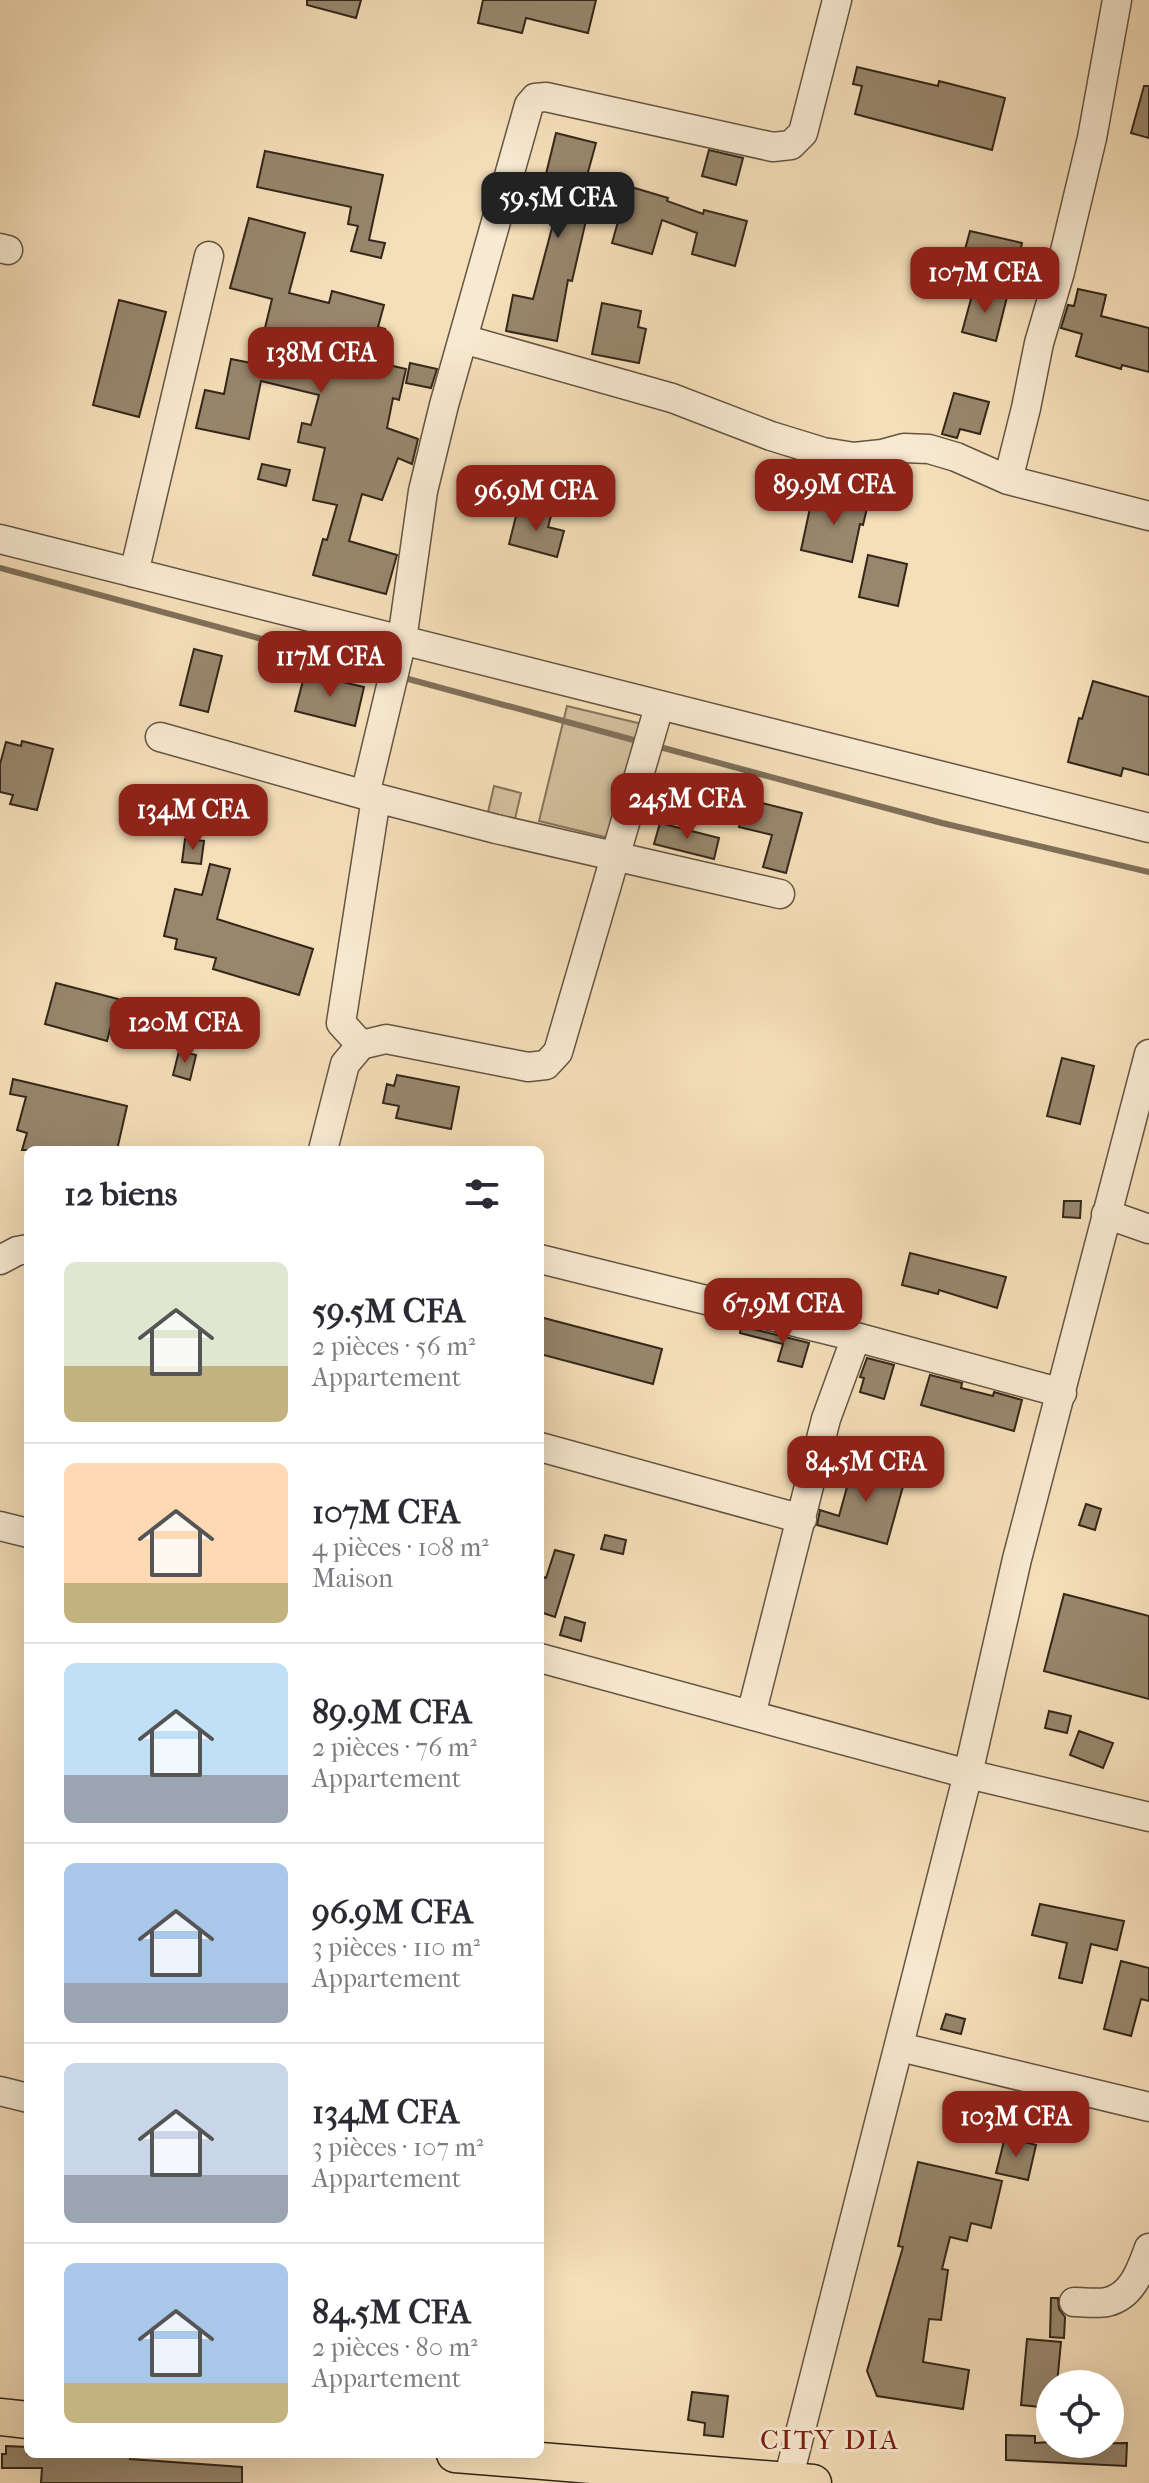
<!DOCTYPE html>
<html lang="fr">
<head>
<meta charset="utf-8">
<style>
  body { margin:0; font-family:"IM FELL French Canon",serif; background:#f7f7f7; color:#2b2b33; height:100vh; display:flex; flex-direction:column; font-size:30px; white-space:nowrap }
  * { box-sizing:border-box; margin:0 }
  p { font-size:26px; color:#7c7c81 }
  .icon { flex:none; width:44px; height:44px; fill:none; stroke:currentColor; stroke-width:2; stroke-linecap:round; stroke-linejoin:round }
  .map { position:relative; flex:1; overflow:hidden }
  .sheet { position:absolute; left:24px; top:1146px; width:520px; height:1312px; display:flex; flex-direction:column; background:#fff; border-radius:12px; box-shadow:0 8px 32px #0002 }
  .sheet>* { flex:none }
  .tools { position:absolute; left:1036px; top:2370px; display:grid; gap:16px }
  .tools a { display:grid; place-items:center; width:88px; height:88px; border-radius:50%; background:#fff; box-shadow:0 8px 32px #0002; font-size:40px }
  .price { position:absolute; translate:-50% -68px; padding:0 18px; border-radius:16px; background:#8f2418; color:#fff; font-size:26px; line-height:52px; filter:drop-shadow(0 2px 4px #0008) }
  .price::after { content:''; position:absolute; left:50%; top:48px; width:24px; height:18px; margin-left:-12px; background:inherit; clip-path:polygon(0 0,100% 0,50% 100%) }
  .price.current { background:#222; color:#fff }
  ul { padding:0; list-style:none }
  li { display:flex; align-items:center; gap:24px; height:200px; padding:0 40px }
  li+li { border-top:2px solid #e1e1e2 }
  li span { display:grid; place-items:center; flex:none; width:224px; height:160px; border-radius:12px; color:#555 }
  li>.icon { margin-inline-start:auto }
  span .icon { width:96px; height:96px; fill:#fffc; stroke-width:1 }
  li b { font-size:34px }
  h2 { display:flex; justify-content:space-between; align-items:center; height:96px; padding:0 40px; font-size:34px }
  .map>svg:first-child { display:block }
  .green { fill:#d4c09e; stroke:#84745c; stroke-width:2 }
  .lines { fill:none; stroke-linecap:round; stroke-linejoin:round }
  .stream { stroke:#807059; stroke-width:6 }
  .building { fill:#98876d; stroke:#33271a; stroke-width:2 }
  .minor-casing { stroke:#645542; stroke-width:31 }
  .major-casing { stroke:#33271a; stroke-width:39 }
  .minor { stroke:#f8ead2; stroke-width:28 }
  .major { stroke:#f5dfb9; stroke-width:36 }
  .labels { text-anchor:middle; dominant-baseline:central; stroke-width:6; stroke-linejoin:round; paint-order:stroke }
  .quarter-label { font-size:28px; letter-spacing:2px; fill:#7a1f14; stroke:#f8ead2 }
</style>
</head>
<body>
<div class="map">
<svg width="1149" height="2483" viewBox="0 0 1149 2483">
  <rect width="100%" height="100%" fill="#f5dfb9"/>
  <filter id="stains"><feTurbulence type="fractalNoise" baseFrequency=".0025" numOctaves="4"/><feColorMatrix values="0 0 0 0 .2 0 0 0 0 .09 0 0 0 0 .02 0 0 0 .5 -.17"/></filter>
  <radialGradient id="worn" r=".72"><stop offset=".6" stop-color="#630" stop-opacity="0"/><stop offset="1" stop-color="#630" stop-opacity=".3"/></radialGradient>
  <path class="green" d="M567,706L642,724L613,839L539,821Z
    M494,786L521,793L515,819L488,812Z"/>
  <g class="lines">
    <path class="stream" d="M0,568L387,673
      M401,677L641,742
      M656,746L942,823L1149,872"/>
  </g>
  <path class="building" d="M307,0H361L356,18L307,5Z
    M483,0H596L588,33L526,18L522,33L478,23Z
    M857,67L938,86L939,81L1005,98L992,150L855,114L862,86L853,84Z
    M1144,86H1149V138L1131,133Z
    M556,133L596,143L585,183L594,186L572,281L568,280L557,341L506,331L513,295L533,299L556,213L544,210L553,175L546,174Z
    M709,150L743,158L736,185L702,176Z
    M265,151L383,175L369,240L385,243L381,258L351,251L358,226L348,224L351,207L257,187Z
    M628,186L668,198L667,201L703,214L704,210L747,221L735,266L692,254L697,233L662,220L652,254L612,243Z
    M249,218L305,233L289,293L329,303L332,291L384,305L378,327L385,329L376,362L406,369L399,400L393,398L387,428L418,439L412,464L398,458L382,500L362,494L349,541L397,555L386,594L313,575L323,539L327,540L337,505L313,500L325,448L298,442L302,423L311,425L319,395L261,381L249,439L196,428L205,390L224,394L231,359L271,367L279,335L264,332L272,299L230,288Z
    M970,231L1022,243L1016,269L963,257Z
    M974,288L1007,297L996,341L962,332Z
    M1078,289L1106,295L1101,316L1149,328V372L1122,365L1121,369L1076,356L1082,334L1061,328L1068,305L1074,306Z
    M119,300L166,312L139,417L93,405Z
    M602,303L641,311L638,327L646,329L639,363L592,354Z
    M410,363L437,369L431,388L406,383Z
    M954,393L989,402L980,434L960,429L957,438L942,434Z
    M262,464L290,470L286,486L258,479Z
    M813,494L868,504L863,525L860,524L852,562L801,550Z
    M518,508L551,516L548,527L564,531L557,557L509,544Z
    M868,555L907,564L898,606L859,597Z
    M194,649L222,656L208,712L180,705Z
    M305,673L364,687L355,726L295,711Z
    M1093,681L1149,697V775L1123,768L1121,776L1068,762L1079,718L1082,719Z
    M22,741L53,749L37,810L10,804L13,795L0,792V764L6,742L21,746Z
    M746,799L802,813L786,873L763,867L772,835L739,827Z
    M660,823L719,838L714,859L654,844Z
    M185,839L204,841L201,864L182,862Z
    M210,864L230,869L217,919L313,949L299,995L213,969L216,958L175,949L177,939L164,936L175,889L202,895Z
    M56,983L118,999L107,1041L45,1024Z
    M179,1051L196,1055L190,1080L173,1075Z
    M1062,1058L1094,1066L1080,1124L1047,1116Z
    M397,1075L459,1087L451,1129L396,1118L399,1106L383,1103L387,1084L394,1086Z
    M13,1079L127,1106L117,1150H22L27,1133L17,1130L26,1097L10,1094Z
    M1064,1201H1081L1080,1218L1063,1217Z
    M910,1253L1006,1277L997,1308L939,1290L938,1294L902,1285Z
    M540,1317L662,1349L653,1384L540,1354Z
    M741,1326L809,1343L802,1367L778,1361L783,1344L740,1333Z
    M867,1358L894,1365L884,1399L860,1392L864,1378L860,1377Z
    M930,1375L962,1383L961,1388L993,1396L994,1392L1022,1400L1014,1431L921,1405Z
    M844,1463L905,1479L887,1544L817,1525L820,1510L839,1516L847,1487L839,1481Z
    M1086,1504L1101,1509L1095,1530L1079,1525Z
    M605,1535L626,1540L623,1554L601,1549Z
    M555,1550L574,1555L555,1617L540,1612V1576L546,1578Z
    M1064,1594L1149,1616V1699L1044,1671Z
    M565,1617L585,1623L581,1641L560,1635Z
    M1049,1711L1071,1716L1067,1733L1045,1728Z
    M1079,1731L1113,1743L1103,1768L1070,1755Z
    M1040,1904L1124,1921L1117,1950L1091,1944L1082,1983L1059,1978L1067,1943L1032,1935Z
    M1121,1961L1149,1968V2001L1141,1999L1131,2036L1104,2029Z
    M946,2014L965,2019L961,2034L941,2029Z
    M1005,2137L1036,2145L1028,2180L996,2173Z
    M918,2162L1002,2181L991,2228L971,2223L967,2241L950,2237L942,2269L948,2270L941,2320L929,2319L923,2362L969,2370L963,2409L877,2396L867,2371L903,2247L898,2246Z
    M1051,2298H1058L1059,2309L1065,2317L1064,2338L1050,2337Z
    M1027,2339L1061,2342L1057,2384H1050V2408L1021,2405Z
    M692,2392L728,2396L723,2437L704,2435L705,2423L688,2420Z
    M1006,2435L1035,2436V2443L1050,2442V2444L1127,2443L1126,2466L1006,2460Z
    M6,2446L27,2447V2454H130V2459L242,2467V2483H41L42,2468H2V2454H6Z"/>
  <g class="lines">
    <defs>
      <path id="minor" d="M1117,0L1092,138L1060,272L1039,343L1026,408L1008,480L1149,516
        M0,248L8,250
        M463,339L672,398L771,436L823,452L854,457L882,454L904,448L929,449L956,457L1008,480
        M0,539L1149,828
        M134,573L209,256
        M160,737L365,795L496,829L780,894
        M365,795L402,640L423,491L444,405L529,105L535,98L546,97L773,147L791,145L803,133L837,0
        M361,1045L341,1023L376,798
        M323,1150L345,1064L361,1045L386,1039L528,1067L546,1065L558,1052L659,707
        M1106,1214L1149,1229
        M540,1259L856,1337L1062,1393
        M0,1260L17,1251L28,1249
        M540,1447L802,1519
        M0,1526L28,1533
        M540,1658L968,1774L1149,1817
        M751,1715L826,1419L856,1337
        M900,2047L1149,2107
        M0,2091L28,2098
        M1074,2302C1084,2302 1097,2304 1107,2302C1133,2296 1141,2269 1149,2248
        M788,2480L968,1774L1017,1559L1149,1054"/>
      <path id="major" d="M0,2417L28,2420
        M455,2454L813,2483"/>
    </defs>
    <use href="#minor" class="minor-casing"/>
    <use href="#major" class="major-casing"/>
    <use href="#minor" class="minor"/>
    <use href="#major" class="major"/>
  </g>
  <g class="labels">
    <g class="quarter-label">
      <text x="830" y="2439">CITY DIA</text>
    </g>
  </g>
  <rect width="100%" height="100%" filter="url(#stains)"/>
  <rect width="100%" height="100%" fill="url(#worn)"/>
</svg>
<div class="tools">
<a><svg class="icon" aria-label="locate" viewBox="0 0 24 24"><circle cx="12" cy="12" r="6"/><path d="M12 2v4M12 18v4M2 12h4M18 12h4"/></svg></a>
</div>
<b class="price current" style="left:558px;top:240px">59.5M CFA</b>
<b class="price" style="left:985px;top:315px">107M CFA</b>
<b class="price" style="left:321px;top:395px">138M CFA</b>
<b class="price" style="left:834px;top:527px">89.9M CFA</b>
<b class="price" style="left:536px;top:533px">96.9M CFA</b>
<b class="price" style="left:330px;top:699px">117M CFA</b>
<b class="price" style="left:687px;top:841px">245M CFA</b>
<b class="price" style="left:193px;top:852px">134M CFA</b>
<b class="price" style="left:185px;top:1065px">120M CFA</b>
<b class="price" style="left:783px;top:1346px">67.9M CFA</b>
<b class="price" style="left:866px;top:1504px">84.5M CFA</b>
<b class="price" style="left:1016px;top:2159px">103M CFA</b>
<section class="sheet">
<h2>12 biens<svg class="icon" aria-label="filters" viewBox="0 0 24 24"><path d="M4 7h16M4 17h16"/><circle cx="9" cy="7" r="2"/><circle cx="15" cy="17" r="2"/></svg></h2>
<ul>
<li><span style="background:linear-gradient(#dfe7d0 65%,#c2b280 0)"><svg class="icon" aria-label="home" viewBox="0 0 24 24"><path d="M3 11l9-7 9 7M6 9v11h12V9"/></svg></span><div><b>59.5M CFA</b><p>2 pièces · 56 m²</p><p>Appartement</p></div></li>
<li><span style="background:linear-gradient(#ffd9b3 75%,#c2b280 0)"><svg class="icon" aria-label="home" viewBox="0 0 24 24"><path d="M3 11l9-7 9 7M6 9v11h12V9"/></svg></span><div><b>107M CFA</b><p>4 pièces · 108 m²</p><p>Maison</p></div></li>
<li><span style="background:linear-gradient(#bfe0f5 70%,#9aa5b1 0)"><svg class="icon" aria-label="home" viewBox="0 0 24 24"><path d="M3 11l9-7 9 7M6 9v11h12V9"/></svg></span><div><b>89.9M CFA</b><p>2 pièces · 76 m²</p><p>Appartement</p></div></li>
<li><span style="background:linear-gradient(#a9c7e8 75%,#9aa5b1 0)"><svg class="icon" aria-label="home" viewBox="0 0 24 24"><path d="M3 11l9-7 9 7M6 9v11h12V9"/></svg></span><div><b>96.9M CFA</b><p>3 pièces · 110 m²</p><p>Appartement</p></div></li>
<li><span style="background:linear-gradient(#c9d6e8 70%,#9aa5b1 0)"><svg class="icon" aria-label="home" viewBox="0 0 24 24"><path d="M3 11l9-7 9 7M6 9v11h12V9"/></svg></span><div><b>134M CFA</b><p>3 pièces · 107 m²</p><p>Appartement</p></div></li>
<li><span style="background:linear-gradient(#a9c7e8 75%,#c2b280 0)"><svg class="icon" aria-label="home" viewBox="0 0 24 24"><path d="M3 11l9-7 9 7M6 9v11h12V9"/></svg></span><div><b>84.5M CFA</b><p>2 pièces · 80 m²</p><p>Appartement</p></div></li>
</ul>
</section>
</div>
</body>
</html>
